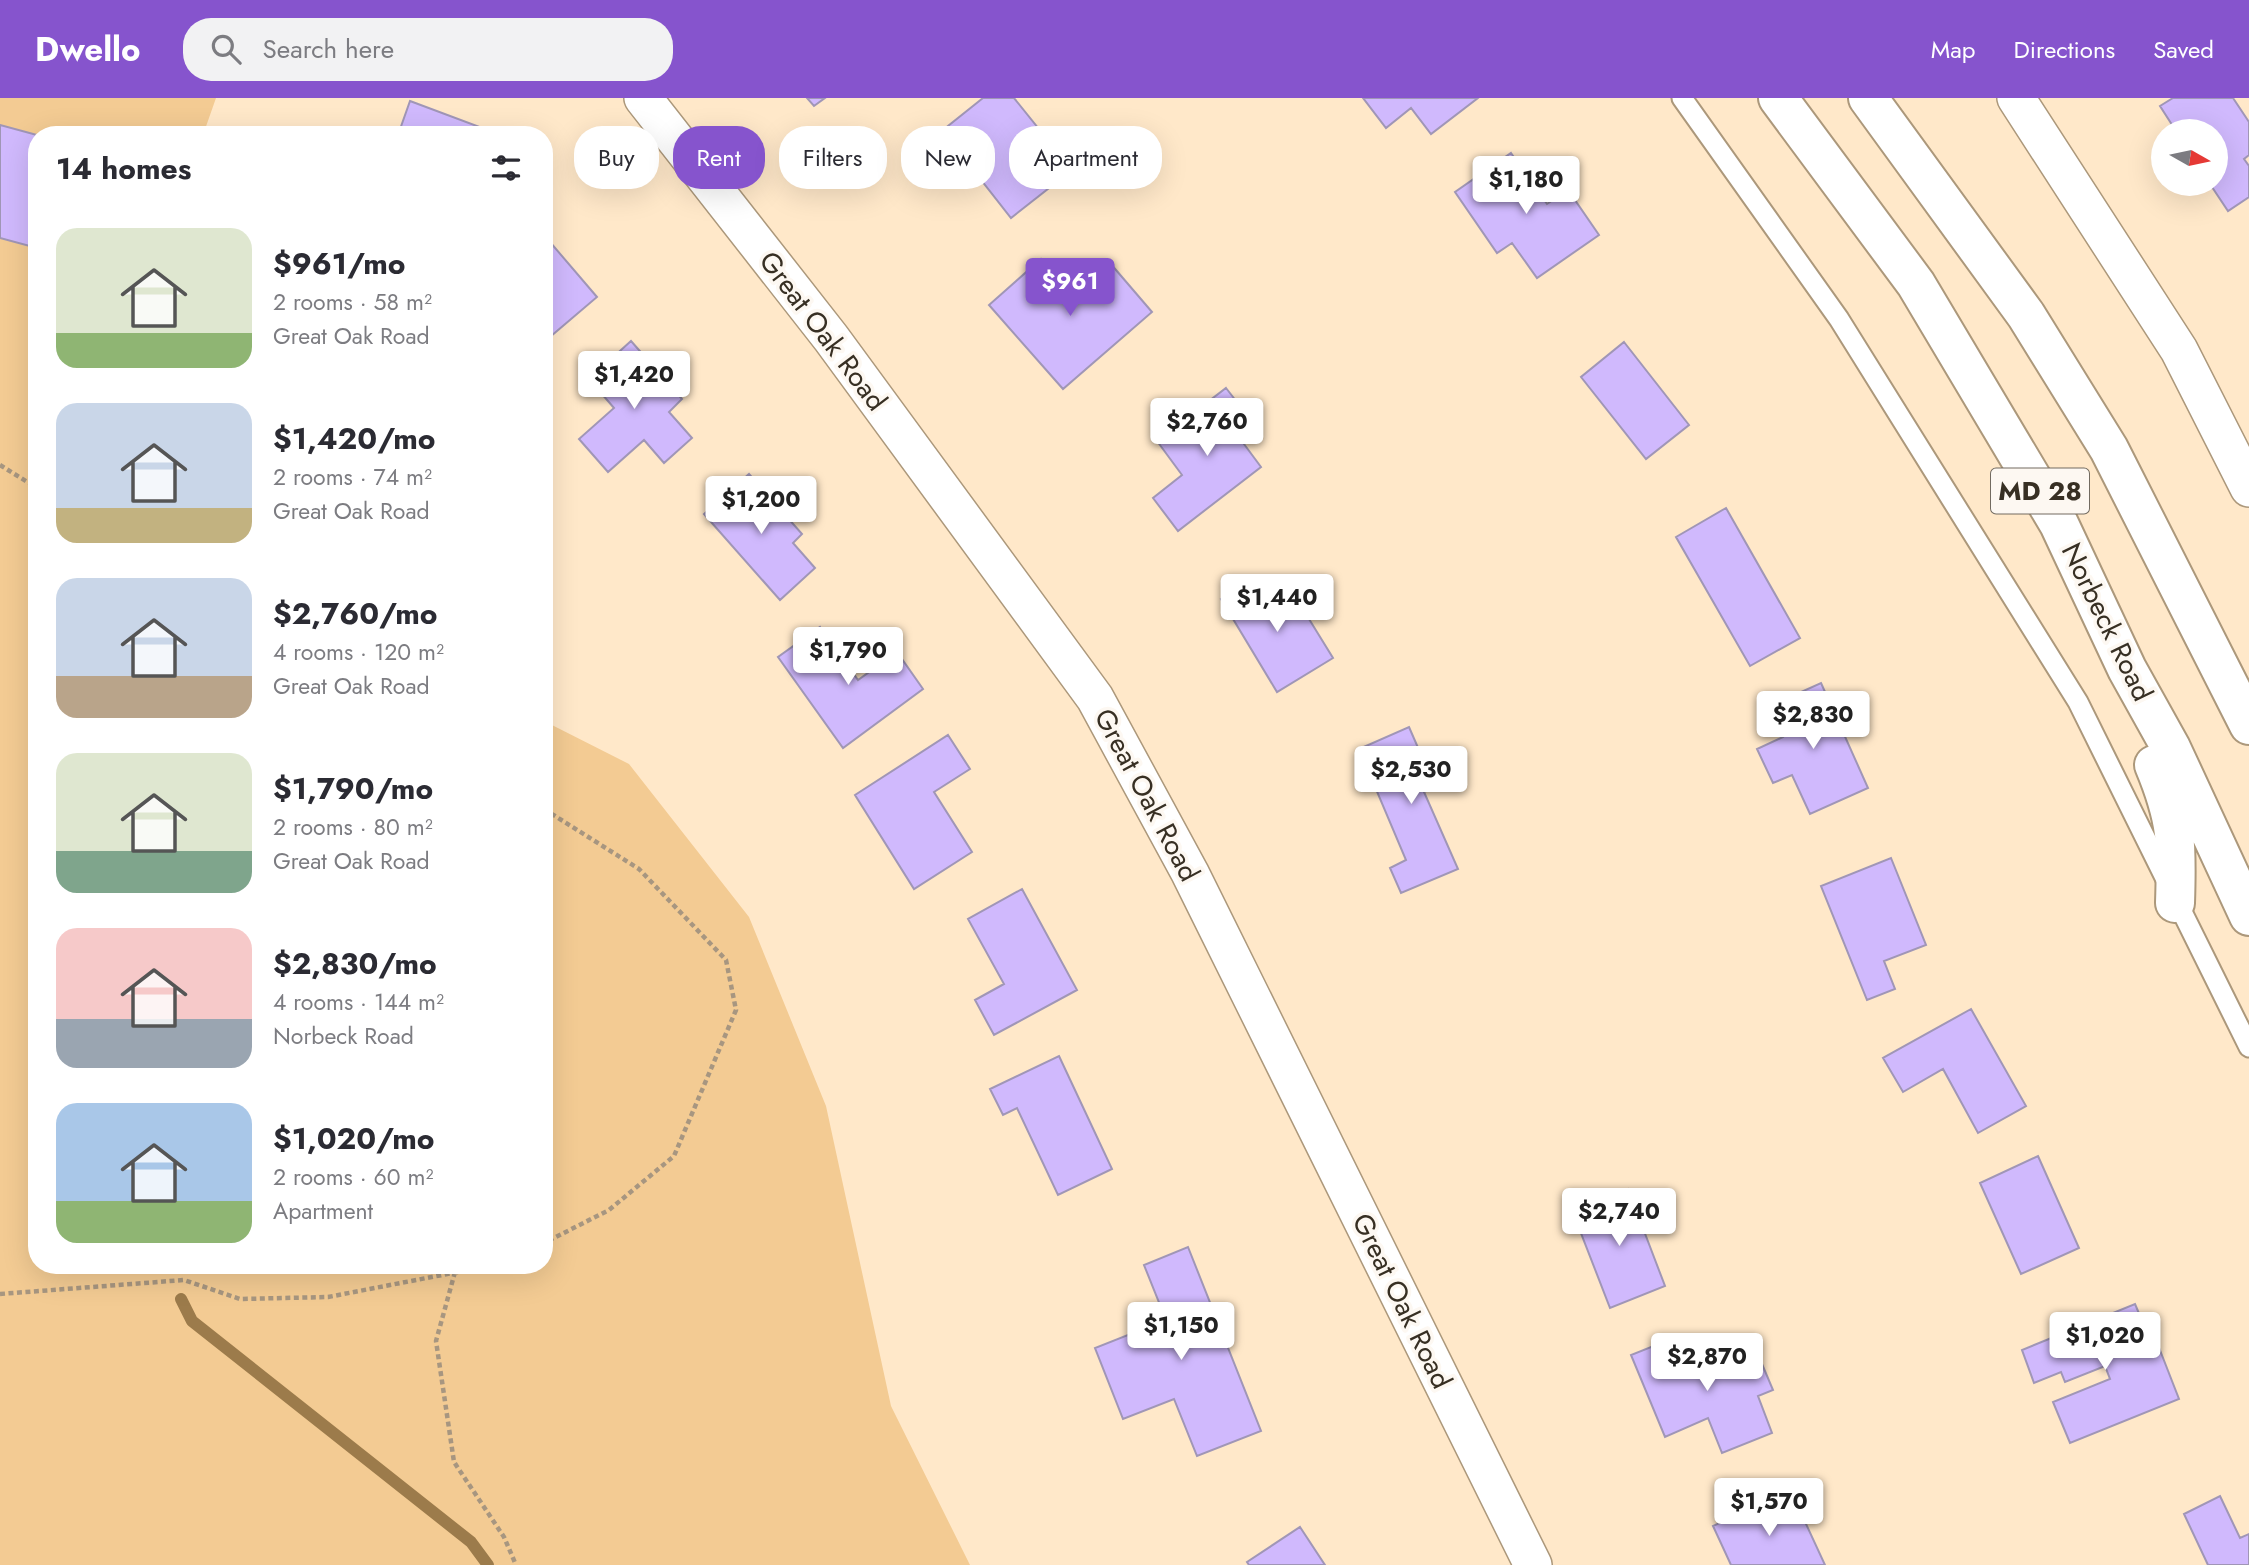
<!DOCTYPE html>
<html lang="en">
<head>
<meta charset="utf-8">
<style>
  body { margin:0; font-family:Jost,sans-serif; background:#f2f2f3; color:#2b2b33; height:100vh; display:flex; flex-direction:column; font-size:26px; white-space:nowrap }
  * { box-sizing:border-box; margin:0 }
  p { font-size:23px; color:#7c7c81 }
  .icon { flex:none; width:38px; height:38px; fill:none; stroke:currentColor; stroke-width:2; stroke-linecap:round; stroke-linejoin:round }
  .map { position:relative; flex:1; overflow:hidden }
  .details { position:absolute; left:28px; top:28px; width:525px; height:1148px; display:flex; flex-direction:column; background:#fff; border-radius:28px; box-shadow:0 7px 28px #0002 }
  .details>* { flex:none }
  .banner { position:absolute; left:574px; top:28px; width:665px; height:63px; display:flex; gap:14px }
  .needle { width:46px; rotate:99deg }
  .buttons { position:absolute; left:2151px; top:21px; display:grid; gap:14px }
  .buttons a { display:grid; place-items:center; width:77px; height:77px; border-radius:50%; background:#fff; box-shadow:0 7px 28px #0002; font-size:35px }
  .price { position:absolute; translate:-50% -60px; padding:0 16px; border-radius:7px; background:#fff; color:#222; font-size:23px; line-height:46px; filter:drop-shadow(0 2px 4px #0008) }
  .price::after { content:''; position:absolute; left:50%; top:42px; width:21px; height:16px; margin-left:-10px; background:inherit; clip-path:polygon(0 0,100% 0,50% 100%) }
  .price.selected { background:#8654cd; color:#fff }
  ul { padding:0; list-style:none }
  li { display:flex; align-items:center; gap:21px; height:175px; padding:0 28px }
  li span { display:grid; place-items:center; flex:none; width:196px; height:140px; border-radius:21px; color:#555 }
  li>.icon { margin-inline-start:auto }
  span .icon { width:84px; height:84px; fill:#fffc; stroke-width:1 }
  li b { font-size:30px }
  h2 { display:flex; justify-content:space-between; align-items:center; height:84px; padding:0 28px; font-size:30px }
  .tag { padding:0 24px; border-radius:28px; background:#fff; box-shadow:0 7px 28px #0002; font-size:24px; line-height:63px }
  .tag.selected { background:#8654cd; color:#fff }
  header { display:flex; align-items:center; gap:42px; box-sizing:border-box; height:98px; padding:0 35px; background:#8654cd; color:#fff }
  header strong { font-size:33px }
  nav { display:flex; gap:38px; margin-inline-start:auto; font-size:24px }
  .search { width:490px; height:63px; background:#f2f2f3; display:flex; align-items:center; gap:18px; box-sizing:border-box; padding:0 24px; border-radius:28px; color:#7c7c81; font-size:26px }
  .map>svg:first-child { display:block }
  .green { fill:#f3cb93 }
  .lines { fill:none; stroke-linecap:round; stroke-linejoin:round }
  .stream { stroke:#9c7b4b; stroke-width:12 }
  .building { fill:#d0b9fd; stroke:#a096b6; stroke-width:2 }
  .lane-casing { stroke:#ac987b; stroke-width:23 }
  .street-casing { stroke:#ac987b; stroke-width:40 }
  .primary-casing { stroke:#ac987b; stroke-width:42 }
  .path { stroke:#a79680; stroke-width:4.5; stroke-dasharray:5 3.5; stroke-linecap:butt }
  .lane { stroke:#fff; stroke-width:19 }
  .street { stroke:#fff; stroke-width:37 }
  .primary { stroke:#fff; stroke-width:38 }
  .labels { text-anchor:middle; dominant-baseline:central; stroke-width:7; stroke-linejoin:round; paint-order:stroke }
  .shield { fill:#fdf8f2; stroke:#726b61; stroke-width:2 }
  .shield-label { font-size:26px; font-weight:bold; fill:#372f23 }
  .street-label { font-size:28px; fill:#372f23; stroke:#fdf8f2 }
</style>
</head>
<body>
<header>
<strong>Dwello</strong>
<div class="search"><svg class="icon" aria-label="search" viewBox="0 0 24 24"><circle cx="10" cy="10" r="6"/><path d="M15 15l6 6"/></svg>Search here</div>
<nav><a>Map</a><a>Directions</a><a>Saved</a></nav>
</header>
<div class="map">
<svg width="2249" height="1467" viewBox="0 0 2249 1467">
  <rect width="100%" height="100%" fill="#ffe8c9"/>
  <path class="green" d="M0,0H216L203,37H37V1167H544V623L629,666L749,819L826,1008L891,1308L970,1467H0Z"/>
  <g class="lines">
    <path class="stream" d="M181,1201L192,1223L471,1444L488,1467"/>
  </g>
  <path class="building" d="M807,0H825L814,8Z
    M983,0H1014L1072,72L1011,120L963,59L943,74L923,48Z
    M1363,0H1478L1431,36L1411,10L1386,30Z
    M2173,0H2233L2249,24V57L2244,61L2249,68V99L2228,113L2210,86H2216V33H2176L2160,8Z
    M410,3L485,31L482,37H398Z
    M0,27L37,37V150L0,140Z
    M1511,55L1547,106L1568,92L1599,137L1537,180L1512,145L1497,155L1455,94Z
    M544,137L597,199L544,244Z
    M1041,161L1072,197L1110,165L1152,214L1063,291L989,207Z
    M631,243L682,301L669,314L692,340L664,365L644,342L608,374L579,341L614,310L589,281Z
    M1624,244L1689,327L1646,361L1581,279Z
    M1226,290L1257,330L1241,342L1261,369L1178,433L1153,400L1182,377L1157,343Z
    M749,376L802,436L793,445L815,470L780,502L704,416Z
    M1726,410L1800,540L1750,568L1676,439Z
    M1254,480L1271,508L1293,495L1333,560L1277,594L1221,501Z
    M820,529L858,582L897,554L923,591L843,650L778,559Z
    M1821,585L1868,690L1810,716L1792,677L1773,685L1757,651L1783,639L1770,608Z
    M1409,629L1422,659L1439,652L1452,682L1424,694L1458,771L1401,795L1390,770L1406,762L1359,651Z
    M948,637L970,671L934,694L972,754L914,791L855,697Z
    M1891,760L1926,847L1884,863L1895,891L1867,902L1821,788Z
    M1022,791L1077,892L994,937L975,902L1004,886L968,821Z
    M1971,911L2026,1008L1978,1035L1943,971L1903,994L1883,960Z
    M1059,958L1112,1071L1058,1097L1017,1010L1003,1017L990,991Z
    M2038,1058L2079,1150L2021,1176L1980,1085Z
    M1628,1091L1665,1188L1610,1210L1572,1112Z
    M1188,1149L1261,1333L1197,1358L1174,1301L1123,1321L1095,1250L1166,1222L1144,1167Z
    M2135,1206L2151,1244L2156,1242L2179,1301L2070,1345L2053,1304L2110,1281L2105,1268L2065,1284L2061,1274L2034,1285L2022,1252Z
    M1676,1239L1690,1274L1754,1247L1773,1292L1758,1298L1772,1335L1722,1355L1708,1320L1665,1339L1631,1257Z
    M2220,1398L2240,1440L2249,1436V1467H2208L2184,1416Z
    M1794,1400L1825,1467H1731L1713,1428L1746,1413L1749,1420Z
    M1300,1429L1325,1467H1249L1247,1464Z"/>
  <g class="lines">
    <defs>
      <path id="lane" d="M1682,0L1839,221L2078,604L2249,949"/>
      <path id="street" d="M643,0L831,240L1095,600L1190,775L1533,1467
        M2016,0L2179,252L2249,390"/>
      <path id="primary" d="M1778,0L1916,186L2059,426L2127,571L2171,650L2249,818
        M1868,0L2026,217L2109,351L2249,627
        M2154,667C2177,722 2177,746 2175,805"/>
    </defs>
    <use href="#lane" class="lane-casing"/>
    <use href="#street" class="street-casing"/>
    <use href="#primary" class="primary-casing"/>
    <path class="path" d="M0,367L37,390
      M544,711L639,771L726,862L736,912L674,1058L609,1112L544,1145
      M455,1174L436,1243L454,1364L504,1439L516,1467
      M0,1196L184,1182L240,1201L328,1199L494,1167"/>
    <use href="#lane" class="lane"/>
    <use href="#street" class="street"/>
    <use href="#primary" class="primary"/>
  </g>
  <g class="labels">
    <rect class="shield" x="1991" y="370.5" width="98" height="45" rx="5"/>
    <g class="shield-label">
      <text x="2040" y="393">MD 28</text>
    </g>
    <g class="street-label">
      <text transform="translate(823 233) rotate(53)">Great Oak Road</text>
      <text transform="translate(2107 524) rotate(64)">Norbeck Road</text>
      <text transform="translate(1147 697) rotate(62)">Great Oak Road</text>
      <text transform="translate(1402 1203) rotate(64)">Great Oak Road</text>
    </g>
  </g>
</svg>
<div class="buttons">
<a><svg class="needle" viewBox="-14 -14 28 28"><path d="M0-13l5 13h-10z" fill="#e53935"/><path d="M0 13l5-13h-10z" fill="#7c7c81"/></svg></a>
</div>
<b class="price" style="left:1526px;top:118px">$1,180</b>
<b class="price selected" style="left:1070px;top:220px">$961</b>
<b class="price" style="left:634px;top:313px">$1,420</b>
<b class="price" style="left:1207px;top:360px">$2,760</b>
<b class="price" style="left:761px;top:438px">$1,200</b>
<b class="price" style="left:1277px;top:536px">$1,440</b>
<b class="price" style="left:848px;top:589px">$1,790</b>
<b class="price" style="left:1813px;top:653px">$2,830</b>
<b class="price" style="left:1411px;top:708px">$2,530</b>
<b class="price" style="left:1619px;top:1150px">$2,740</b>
<b class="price" style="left:1181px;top:1264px">$1,150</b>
<b class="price" style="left:2105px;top:1274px">$1,020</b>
<b class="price" style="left:1707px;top:1295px">$2,870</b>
<b class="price" style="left:1769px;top:1440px">$1,570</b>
<div class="banner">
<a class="tag">Buy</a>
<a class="tag selected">Rent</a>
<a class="tag">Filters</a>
<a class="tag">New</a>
<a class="tag">Apartment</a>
</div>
<section class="details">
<h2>14 homes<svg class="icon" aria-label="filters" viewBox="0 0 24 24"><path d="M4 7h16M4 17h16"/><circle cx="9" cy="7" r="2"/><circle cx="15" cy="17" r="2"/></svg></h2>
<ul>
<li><span style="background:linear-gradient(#dfe7d0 75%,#8fb573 0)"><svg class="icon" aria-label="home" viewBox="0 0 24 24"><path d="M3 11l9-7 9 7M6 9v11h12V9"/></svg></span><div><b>$961/mo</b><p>2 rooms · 58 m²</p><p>Great Oak Road</p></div></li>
<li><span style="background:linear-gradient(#c9d6e8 75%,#c2b280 0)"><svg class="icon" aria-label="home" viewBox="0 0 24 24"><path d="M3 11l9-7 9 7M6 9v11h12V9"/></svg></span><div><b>$1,420/mo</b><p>2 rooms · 74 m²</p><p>Great Oak Road</p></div></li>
<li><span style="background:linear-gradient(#c9d6e8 70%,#b9a48a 0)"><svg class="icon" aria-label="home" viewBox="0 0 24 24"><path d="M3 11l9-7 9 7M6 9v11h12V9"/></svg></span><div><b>$2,760/mo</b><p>4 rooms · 120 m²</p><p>Great Oak Road</p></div></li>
<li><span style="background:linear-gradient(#dfe7d0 70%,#7fa58c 0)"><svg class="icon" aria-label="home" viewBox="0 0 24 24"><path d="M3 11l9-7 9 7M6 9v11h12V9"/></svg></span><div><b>$1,790/mo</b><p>2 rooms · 80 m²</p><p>Great Oak Road</p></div></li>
<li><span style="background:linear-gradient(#f6c9c9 65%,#9aa5b1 0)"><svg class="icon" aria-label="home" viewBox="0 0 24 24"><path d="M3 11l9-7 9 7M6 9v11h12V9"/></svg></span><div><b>$2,830/mo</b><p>4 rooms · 144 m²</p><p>Norbeck Road</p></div></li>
<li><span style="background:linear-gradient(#a9c7e8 70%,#8fb573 0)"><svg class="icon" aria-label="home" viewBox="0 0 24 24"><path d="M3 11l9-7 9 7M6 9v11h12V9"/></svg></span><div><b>$1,020/mo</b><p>2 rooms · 60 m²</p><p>Apartment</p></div></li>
</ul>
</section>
</div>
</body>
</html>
